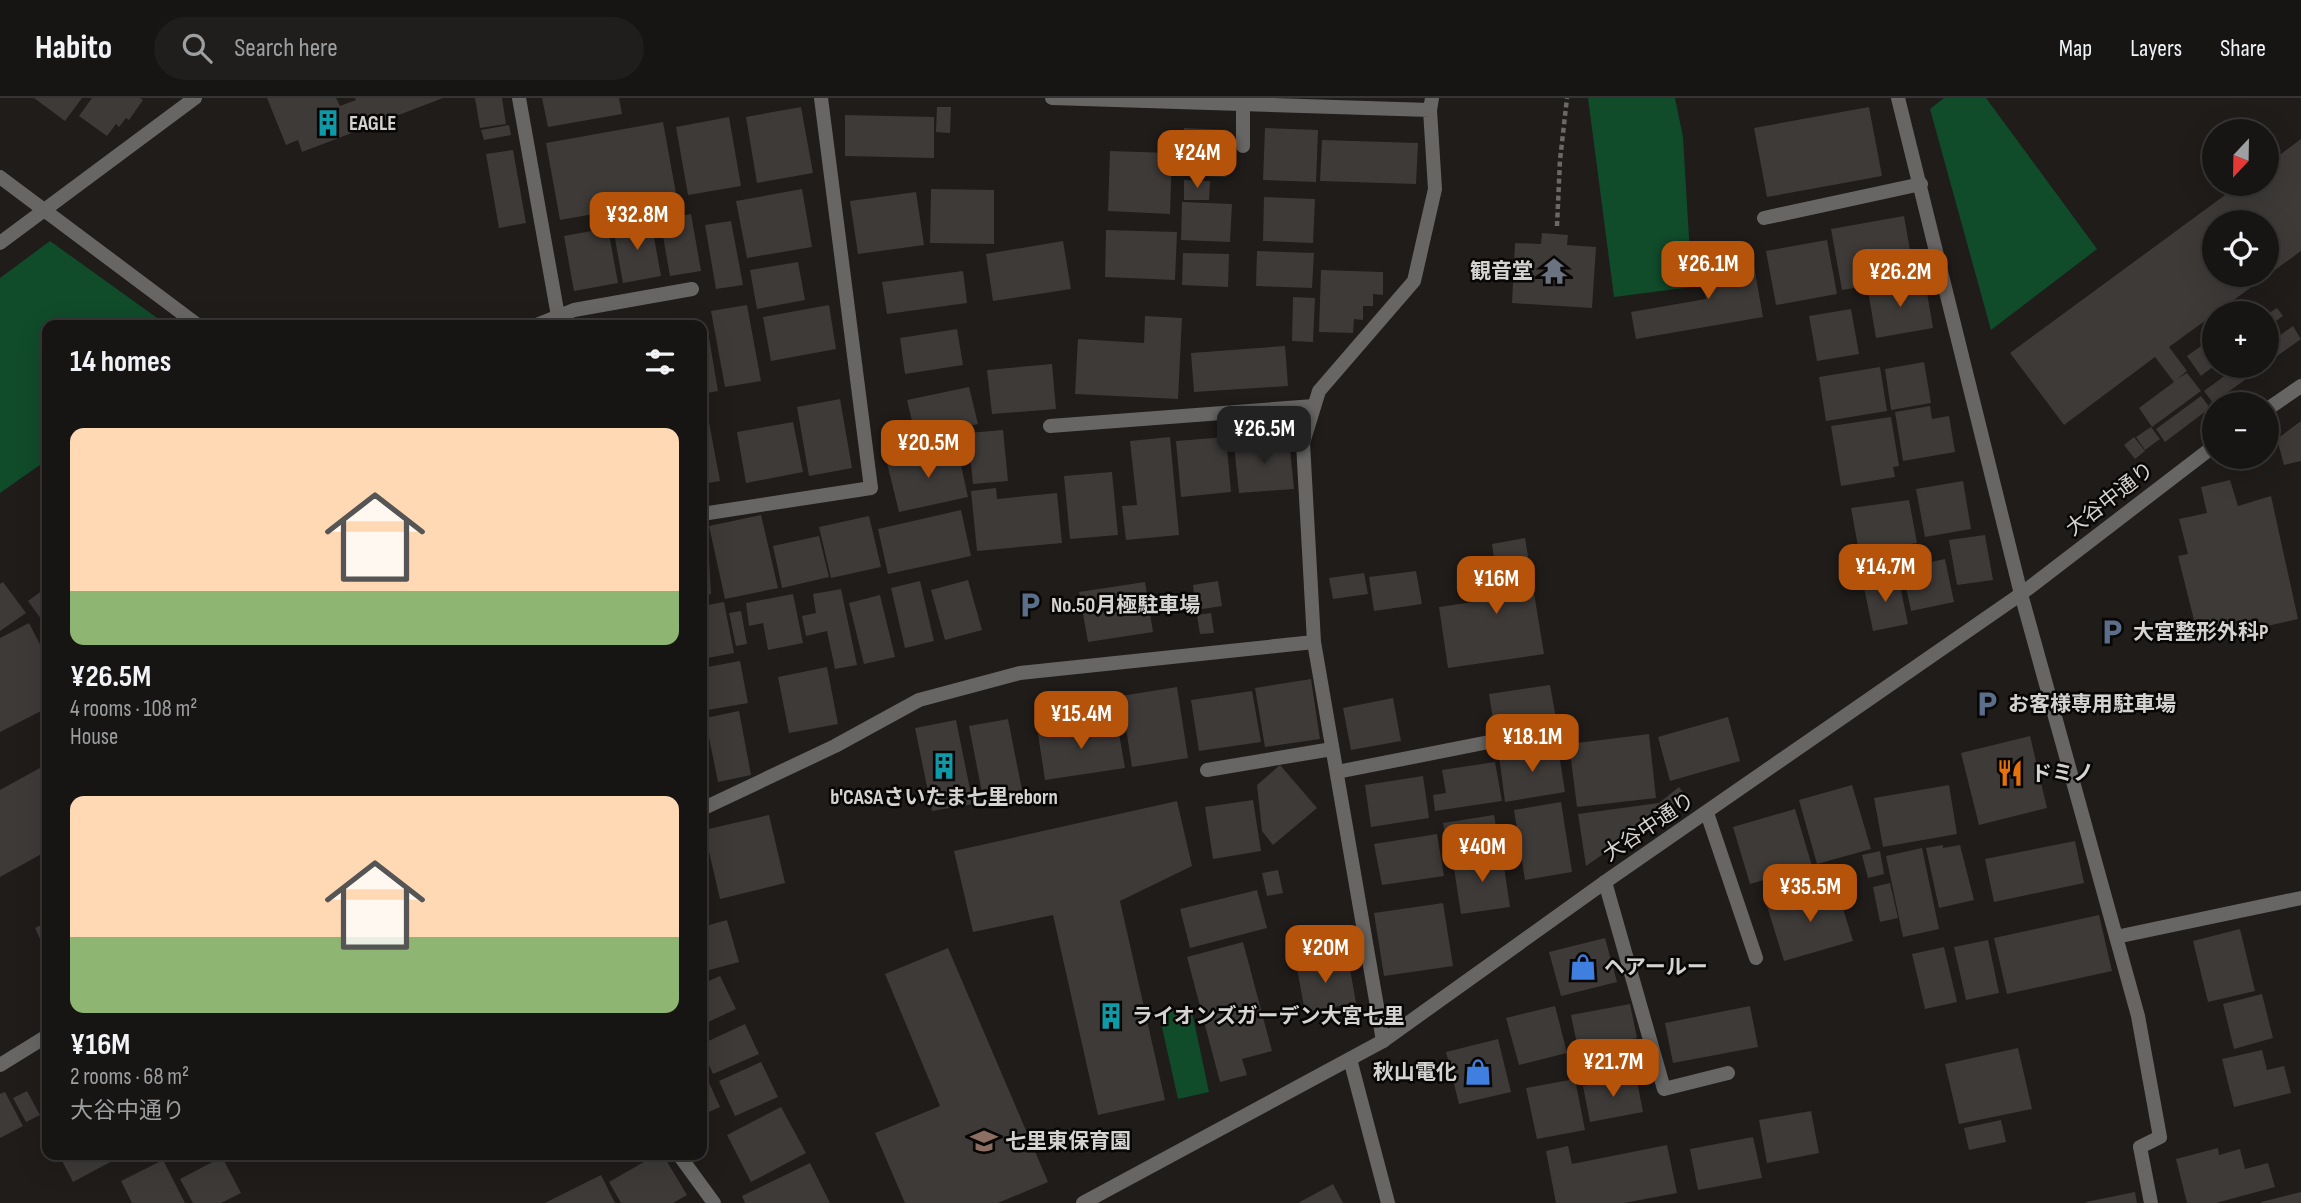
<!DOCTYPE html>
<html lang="en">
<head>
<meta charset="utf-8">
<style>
  body { margin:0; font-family:"Sofia Sans Condensed","Noto Sans JP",sans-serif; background:#201e1d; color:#f1f3f6; height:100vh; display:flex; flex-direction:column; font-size:26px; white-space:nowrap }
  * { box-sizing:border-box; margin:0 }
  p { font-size:23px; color:#9e9fa0 }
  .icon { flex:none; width:38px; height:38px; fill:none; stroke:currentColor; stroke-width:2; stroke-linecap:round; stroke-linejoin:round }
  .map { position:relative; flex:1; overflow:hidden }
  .details { position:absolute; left:42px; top:222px; width:665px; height:840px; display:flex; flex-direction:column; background:#171514; border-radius:14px; box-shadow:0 7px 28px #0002,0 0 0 2px #363434 }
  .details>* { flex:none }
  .needle { width:46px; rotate:202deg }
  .fabs { position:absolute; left:2202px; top:21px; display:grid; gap:14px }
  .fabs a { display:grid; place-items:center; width:77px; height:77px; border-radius:50%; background:#171514; box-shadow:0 7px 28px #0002,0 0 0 2px #363434; font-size:35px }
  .price { position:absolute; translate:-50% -60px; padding:0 16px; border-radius:14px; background:#b45309; color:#fff; font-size:23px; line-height:46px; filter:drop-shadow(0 2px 4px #0008) }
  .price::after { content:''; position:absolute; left:50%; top:42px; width:21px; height:16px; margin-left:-10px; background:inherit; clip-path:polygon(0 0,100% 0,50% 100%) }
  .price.current { background:#222; color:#fff }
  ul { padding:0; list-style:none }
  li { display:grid; align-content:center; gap:14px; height:371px; padding:0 28px }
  li span { display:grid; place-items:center; height:217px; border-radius:14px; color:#555 }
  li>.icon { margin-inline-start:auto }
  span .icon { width:126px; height:126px; fill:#fffc; stroke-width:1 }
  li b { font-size:30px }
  h2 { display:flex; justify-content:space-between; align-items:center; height:84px; padding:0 28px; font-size:30px }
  header { display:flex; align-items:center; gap:42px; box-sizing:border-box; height:98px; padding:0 35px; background:#171514; border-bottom:2px solid #363434 }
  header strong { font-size:33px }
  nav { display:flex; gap:38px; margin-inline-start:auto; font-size:24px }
  .search { width:490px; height:63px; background:#201e1d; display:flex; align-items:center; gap:18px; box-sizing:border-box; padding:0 24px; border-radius:38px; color:#9e9fa0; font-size:26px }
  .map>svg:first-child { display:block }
  .green { fill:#104b2a }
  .building { fill:#3d3a38; fill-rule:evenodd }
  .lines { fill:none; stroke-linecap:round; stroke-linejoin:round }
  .path { stroke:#6b6967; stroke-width:4.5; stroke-dasharray:5 3.5; stroke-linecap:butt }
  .service { stroke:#676665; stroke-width:14 }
  .minor { stroke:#676665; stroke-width:14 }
  .tertiary { stroke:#676665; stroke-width:14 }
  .labels { text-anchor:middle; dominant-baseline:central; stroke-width:5; stroke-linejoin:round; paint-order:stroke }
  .poi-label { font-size:21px; font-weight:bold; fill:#d4d3d1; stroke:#080706; text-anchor:start }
  .street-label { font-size:21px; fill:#d4d3d1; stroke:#080706 }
</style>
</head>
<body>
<header>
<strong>Habito</strong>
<div class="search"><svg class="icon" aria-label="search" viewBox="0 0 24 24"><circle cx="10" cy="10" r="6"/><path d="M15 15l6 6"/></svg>Search here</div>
<nav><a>Map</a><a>Layers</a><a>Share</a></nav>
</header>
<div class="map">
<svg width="2301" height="1105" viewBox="0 0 2301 1105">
  <rect width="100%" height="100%" fill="#1f1c1a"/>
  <path class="green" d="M1588,0H1675L1683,39L1692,189L1614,199Z
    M1944,0H1986L2097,151L1991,232L1930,11Z
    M50,143L167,227L47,228V362L0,395V180Z
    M1191,909L1209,994L1178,1001L1159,916Z"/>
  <path class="building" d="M34,0H82L65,23Z
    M92,0H140L143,2L129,22L126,20L119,29L116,26L107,38L79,18Z
    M267,0H336L340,8L356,2L355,0H443L302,54L298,42L286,47Z
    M475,0H502L506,26L480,30Z
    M542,0H619L622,16L548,29Z
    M801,9L813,75L757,85L746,19Z
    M937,9H951L950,35L936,34Z
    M1869,9L1882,78L1767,99L1754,30Z
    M845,17L934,19V60L845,58Z
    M729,19L741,88L688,97L676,29Z
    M663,24L677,101L560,122L546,45Z
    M509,27L511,37L484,42L481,32Z
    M1184,30L1228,32L1226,79L1182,77Z
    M1265,30L1318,32L1316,84L1263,82Z
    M2301,41V153L2169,249L2187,273L2177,281L2187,275L2201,293L2152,329L2139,310L2174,284L2155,259L2064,327L2010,255L2240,86H2266V67ZM2214,124H2266V177H2214Z
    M1322,42L1418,45L1416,86L1320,83Z
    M513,52L526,125L499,130L486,56Z
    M1110,53L1172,55L1170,116L1108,113Z
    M1184,82L1210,83L1209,102H1184Z
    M802,91L812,149L747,160L736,103Z
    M931,91L994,92V146L930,145Z
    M916,94L924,147L858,156L850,103Z
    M1264,99L1315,101L1313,145L1263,143Z
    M1182,104L1232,106L1230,144L1181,142Z
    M691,116L701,173L670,178L660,121Z
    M1904,118L1915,180L1842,192L1831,131Z
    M651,123L661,178L623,185L613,130Z
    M731,123L743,187L716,191L705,127Z
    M608,130L618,185L574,193L564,138Z
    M1106,132L1177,134L1175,182L1105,179Z
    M1542,135L1568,137L1567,147L1596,149L1592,210L1512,205L1515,145L1541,146Z
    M1827,142L1837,196L1776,207L1766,153Z
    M1063,143L1071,191L993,203L986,156Z
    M1257,153L1314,155L1312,190L1256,188Z
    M1183,155L1229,156L1228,189L1182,187Z
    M1752,157L1763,219L1636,241L1631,214L1706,201L1699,166Z
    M798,164L805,202L757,211L750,172Z
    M1321,172L1383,174V197L1373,196V208H1363V222L1354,221L1353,235L1319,234Z
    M963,173L967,205L887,216L882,184Z
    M1925,183L1933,230L1876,240L1868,193Z
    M1293,199L1315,200L1313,244L1292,243Z
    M747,207L761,283L725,289L711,213Z
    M829,207L836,251L771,263L763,219Z
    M2277,210L2283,218L2266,230V217Z
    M1851,211L1859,256L1817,263L1809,218Z
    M1145,218L1182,220L1178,301L1075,296L1078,241L1144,245Z
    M707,228L718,293L702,296V229Z
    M2293,228L2301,241L2266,266V247Z
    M957,231L963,267L905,276L900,240Z
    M2214,239V268L2201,278L2187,258Z
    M1285,248L1288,288L1194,294L1191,255Z
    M1924,264L1931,305L1891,312L1885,271Z
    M1052,266L1056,311L992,316L987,272Z
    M2238,268H2264L2213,305L2204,293Z
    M1880,269L1887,313L1826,323L1819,279Z
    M969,289L978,326L916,340L907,302Z
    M2201,298L2210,310L2165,344L2156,331Z
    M840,301L852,370L809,378L797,309Z
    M1930,308L1932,321L1949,318L1955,354L1903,363L1895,314Z
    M708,319L720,383L702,386V320Z
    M1891,319L1899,368L1893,369L1895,379L1841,388L1831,328Z
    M2301,323V363L2284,367L2277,341Z
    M793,324L803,374L746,385L737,334Z
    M2151,329L2160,341L2145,352L2136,339Z
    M1003,332L1008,383L973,386L968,335Z
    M1170,339L1179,437L1126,442L1122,408L1137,407L1130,343Z
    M1226,339L1231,394L1181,399L1176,343Z
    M2134,339L2145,353L2135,361L2124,347Z
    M1289,341L1294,391L1239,395L1234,347Z
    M957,349L968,399L899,414L887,365Z
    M1112,374L1118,437L1070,441L1064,378Z
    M2230,382L2238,408L2271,398L2298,521L2206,542L2201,521L2194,522L2178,458L2188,456L2179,421L2207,415L2201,389Z
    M1963,383L1971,431L1925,439L1916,391Z
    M996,390L997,401L1057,395L1062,445L977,453L971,393Z
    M1909,402L1917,445L1859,454L1851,410Z
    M961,412L971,458L888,476L878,431Z
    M761,417L778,490L725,501L709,428Z
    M869,418L881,469L831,480L819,429Z
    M1985,437L1993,482L1957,487L1949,442Z
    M819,438L829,479L782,490L773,448Z
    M1525,440L1544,556L1448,570L1439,509L1500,500L1492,446Z
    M708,445L711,496L702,497V446Z
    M1945,461L1954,504L1911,513L1902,470Z
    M1416,473L1422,506L1374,513L1369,479Z
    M1364,475L1368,496L1333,501L1329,480Z
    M1898,478L1908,526L1873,533L1863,485Z
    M968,482L982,532L945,542L931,492Z
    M920,483L934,543L905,550L891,490Z
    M1218,483L1222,508L1196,512L1193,487Z
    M3,484L26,515L0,533V486Z
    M1145,484L1153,534L1088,544L1079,494Z
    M47,489V529L28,503Z
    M841,491L857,567L835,571L827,533L806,538L802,518L816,515L813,496Z
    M793,496L803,545L768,552L763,525L749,528L746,505Z
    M880,497L895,559L864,566L849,505Z
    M724,504L734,555L702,561V508Z
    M741,513L747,546L736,548L729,515Z
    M1211,515L1214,535L1200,536L1197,517Z
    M29,525L47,560V610L0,634V540Z
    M740,563L748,605L702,613V570Z
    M827,569L838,626L789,635L778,579Z
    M1311,581L1320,641L1265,649L1255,590Z
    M1550,587L1558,631L1496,640L1489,596Z
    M1177,589L1188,660L1132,669L1121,598Z
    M1252,593L1261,644L1199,653L1191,602Z
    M1393,600L1401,643L1351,652L1343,610Z
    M739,613L751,677L718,684L705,620Z
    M1728,619L1740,663L1670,683L1658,639Z
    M1008,621L1022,692L983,700L969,628Z
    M956,622L973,706L932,713L915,630Z
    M1117,624L1125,670L1045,682L1038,636Z
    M1649,636L1656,700L1577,709L1569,646Z
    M2030,638L2047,710L1979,727L1961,655Z
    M1558,649L1565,694L1505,704L1499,658Z
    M1495,664L1502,703L1435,713L1433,697L1446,695L1442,672Z
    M47,666V753L0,779V692Z
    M1280,667L1317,710L1273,747L1262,733L1257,687Z
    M1423,678L1429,720L1371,729L1365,687Z
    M1852,687L1871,751L1817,766L1799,702Z
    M1949,687L1957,736L1883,749L1874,700Z
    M1679,689L1686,698L1586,768L1578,716L1659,705Z
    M1253,702L1261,753L1213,761L1205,709Z
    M1177,703L1192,768L1120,803L1165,1002L1098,1017L1053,817L973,834L954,753Z
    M1561,704L1572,774L1525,782L1514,712Z
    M1795,711L1812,768L1750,786L1733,729Z
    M769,717L785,785L720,801L704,732Z
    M1494,717L1500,750L1449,758L1443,725Z
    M1437,736L1444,778L1382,787L1374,746Z
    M2075,743L2084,785L1994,804L1985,761Z
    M1943,747V750L1960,747L1974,802L1939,810L1926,750Z
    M1922,750L1939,831L1903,839L1886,758Z
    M1880,753L1884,776L1868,780L1862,757Z
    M1502,755L1510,809L1461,816L1453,764Z
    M1278,772L1283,795L1267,798L1262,775Z
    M1890,785L1898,820L1880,824L1873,789Z
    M1836,788L1853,843L1784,863L1767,808Z
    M1257,792L1267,830L1190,850L1180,811Z
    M1443,805L1453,868L1384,878L1374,815Z
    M2099,817L2112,873L2007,896L1994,840Z
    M727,822L739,864L702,874V829Z
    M47,824V856L35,830Z
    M2240,831L2255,893L2208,904L2193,843Z
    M1605,840L1617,884L1561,898L1549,854Z
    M1988,842L1999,895L1966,902L1954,849Z
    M1243,844L1272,953L1242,961L1247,977L1220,984L1187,859Z
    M1944,849L1957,904L1925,911L1912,856Z
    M948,850L1048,1084L998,1105H905L875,1035L940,1008L885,876Z
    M1324,861L1326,868L1349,865L1356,905L1305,914L1296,865Z
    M720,878L736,911L702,927V886Z
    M2262,896L2273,940L2234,951L2223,906Z
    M1630,906L1637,940L1578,951L1571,917Z
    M1555,908L1567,955L1519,967L1506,920Z
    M1750,908L1758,949L1673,965L1665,925Z
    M745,926L759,956L713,976L702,952V946Z
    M1498,941L1511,994L1459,1006L1446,954Z
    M2018,950L2032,1011L1959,1026L1945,966Z
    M2262,952L2267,972L2284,968L2291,995L2234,1009L2222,961Z
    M761,964L778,999L735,1018L719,983Z
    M702,969L720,1009L702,1017Z
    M1636,978L1643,1014L1590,1024L1583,988Z
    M1575,981L1585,1032L1537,1041L1526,990Z
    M27,993L40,1017L26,1024L13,1000Z
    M5,994L23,1028L0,1040V996Z
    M781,1009L806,1055L751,1084L727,1037Z
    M1811,1013L1819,1055L1767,1065L1759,1022Z
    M2001,1022L2006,1044L1969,1052L1964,1030Z
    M1753,1039L1762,1080L1698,1092L1690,1051Z
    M1667,1047L1677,1095L1624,1105H1556L1546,1053L1568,1048L1572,1066Z
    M2218,1050L2219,1057L2240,1051L2245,1071L2268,1065L2275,1089L2216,1105H2187L2176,1061Z
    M59,1057H114L116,1061L73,1084Z
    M656,1057H663L687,1097L673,1105H621L609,1084Z
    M222,1059L241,1095L221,1105H193L180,1081Z
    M163,1062L185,1105H132L121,1083Z
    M810,1065L830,1105H745L742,1098Z
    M601,1077L615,1105H545Z
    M1333,1086L1343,1105H1298Z
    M2135,1094L2137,1105H2087L2086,1104Z
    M2301,1094V1105H2261V1104Z"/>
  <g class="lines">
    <path class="path" d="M1557,128L1560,62L1567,0"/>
    <path class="service" d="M1243,6V48
      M1764,120L1921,86
      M1050,328L1314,308
      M1207,672L1332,651
      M1337,674L1489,644
      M1707,715L1756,860
      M1605,784L1664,991L1728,975"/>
    <path class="minor" d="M519,0L558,218
      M1052,0L1430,12
      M1898,0L2021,496L2138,918L2160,1039L2140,1049L2151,1105
      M0,79L199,228
      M0,145L195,0
      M534,228L574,212L692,191
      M702,416L871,390L821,0
      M702,711L835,648L919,602L1020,575L1314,544
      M2116,839L2301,800
      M1383,943L1314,544L1303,345L1319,293L1414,183L1435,91L1430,12L1432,0
      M1350,961L1388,1105
      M0,967L47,938
      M679,1057L714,1105"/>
    <path class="tertiary" d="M2266,312L2301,288
      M1083,1105L1383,943L1605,784L2021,496L2214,348"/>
  </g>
  <defs>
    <symbol id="building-bare" viewBox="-9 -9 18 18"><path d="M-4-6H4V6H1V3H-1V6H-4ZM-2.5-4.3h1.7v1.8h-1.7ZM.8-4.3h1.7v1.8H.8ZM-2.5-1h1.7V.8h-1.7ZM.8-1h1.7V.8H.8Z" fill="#0f9aa8" stroke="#080706" stroke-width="2.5" paint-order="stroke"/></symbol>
    <symbol id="temple-bare" viewBox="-9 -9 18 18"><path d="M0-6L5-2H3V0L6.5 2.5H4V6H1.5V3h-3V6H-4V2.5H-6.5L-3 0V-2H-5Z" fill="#6b7280" stroke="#080706" stroke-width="2.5" paint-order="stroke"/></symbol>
    <symbol id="parking-bare" viewBox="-9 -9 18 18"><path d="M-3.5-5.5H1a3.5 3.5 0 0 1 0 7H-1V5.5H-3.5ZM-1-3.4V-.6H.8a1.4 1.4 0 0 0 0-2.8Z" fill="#5c6f8a" stroke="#080706" stroke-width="2.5" paint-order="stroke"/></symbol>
    <symbol id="restaurant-bare" viewBox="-9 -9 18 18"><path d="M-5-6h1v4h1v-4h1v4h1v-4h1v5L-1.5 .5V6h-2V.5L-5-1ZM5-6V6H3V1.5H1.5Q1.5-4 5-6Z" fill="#e8710a" stroke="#080706" stroke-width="2.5" paint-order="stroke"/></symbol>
    <symbol id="shop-bare" viewBox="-9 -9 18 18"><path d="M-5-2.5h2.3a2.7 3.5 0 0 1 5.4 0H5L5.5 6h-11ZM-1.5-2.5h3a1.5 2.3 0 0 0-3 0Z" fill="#3f7fe0" stroke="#080706" stroke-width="2.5" paint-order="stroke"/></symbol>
    <symbol id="school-bare" viewBox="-9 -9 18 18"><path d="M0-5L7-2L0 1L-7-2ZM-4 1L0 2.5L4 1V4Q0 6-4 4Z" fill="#8d6e63" stroke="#080706" stroke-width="2.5" paint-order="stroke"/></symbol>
  </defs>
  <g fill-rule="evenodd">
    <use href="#building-bare" x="309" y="6" width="38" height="38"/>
    <use href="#temple-bare" x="1535" y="154" width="38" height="38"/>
    <use href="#parking-bare" x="1011" y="488" width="38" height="38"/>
    <use href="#parking-bare" x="2093" y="515" width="38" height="38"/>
    <use href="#parking-bare" x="1968" y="587" width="38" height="38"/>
    <use href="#building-bare" x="925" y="649" width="38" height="38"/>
    <use href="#restaurant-bare" x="1991" y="656" width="38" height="38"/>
    <use href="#shop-bare" x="1564" y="850" width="38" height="38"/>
    <use href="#building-bare" x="1092" y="899" width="38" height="38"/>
    <use href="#shop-bare" x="1459" y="955" width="38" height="38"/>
    <use href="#school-bare" x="965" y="1024" width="38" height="38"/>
  </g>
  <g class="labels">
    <g class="poi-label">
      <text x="349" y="25">EAGLE</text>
      <text x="1533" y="173" text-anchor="end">観音堂</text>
      <text x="1051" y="507">No.50月極駐車場</text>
      <text x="2133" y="534">大宮整形外科P</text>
      <text x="2008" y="606">お客様専用駐車場</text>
      <text x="2031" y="675">ドミノ</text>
      <text x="944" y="699" text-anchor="middle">b'CASAさいたま七里reborn</text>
      <text x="1604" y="869">ヘアールー</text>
      <text x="1132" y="918">ライオンズガーデン大宮七里</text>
      <text x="1457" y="974" text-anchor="end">秋山電化</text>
      <text x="1005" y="1043">七里東保育園</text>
    </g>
    <g class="street-label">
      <text transform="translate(2110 401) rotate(-38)">大谷中通り</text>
      <text transform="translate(1649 729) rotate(-34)">大谷中通り</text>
    </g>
  </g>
</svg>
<div class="fabs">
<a><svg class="needle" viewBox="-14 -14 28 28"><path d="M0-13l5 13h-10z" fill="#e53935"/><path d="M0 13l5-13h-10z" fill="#9e9fa0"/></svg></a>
<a><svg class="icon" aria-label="locate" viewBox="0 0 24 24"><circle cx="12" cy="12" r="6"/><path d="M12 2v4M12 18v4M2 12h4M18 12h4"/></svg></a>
<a>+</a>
<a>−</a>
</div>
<b class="price" style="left:1197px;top:92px">¥24M</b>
<b class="price" style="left:637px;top:154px">¥32.8M</b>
<b class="price" style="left:1708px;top:203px">¥26.1M</b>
<b class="price" style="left:1900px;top:211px">¥26.2M</b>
<b class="price current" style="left:1264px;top:368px">¥26.5M</b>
<b class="price" style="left:928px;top:382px">¥20.5M</b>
<b class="price" style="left:1885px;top:506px">¥14.7M</b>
<b class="price" style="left:1496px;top:518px">¥16M</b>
<b class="price" style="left:1081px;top:653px">¥15.4M</b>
<b class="price" style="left:1532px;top:676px">¥18.1M</b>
<b class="price" style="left:1482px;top:786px">¥40M</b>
<b class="price" style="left:1810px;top:826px">¥35.5M</b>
<b class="price" style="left:1325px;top:887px">¥20M</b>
<b class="price" style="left:1613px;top:1001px">¥21.7M</b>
<section class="details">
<h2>14 homes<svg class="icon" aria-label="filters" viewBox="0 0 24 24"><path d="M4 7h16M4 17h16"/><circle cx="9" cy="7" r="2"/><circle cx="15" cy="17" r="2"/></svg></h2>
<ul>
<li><span style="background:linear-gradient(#ffd9b3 75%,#8fb573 0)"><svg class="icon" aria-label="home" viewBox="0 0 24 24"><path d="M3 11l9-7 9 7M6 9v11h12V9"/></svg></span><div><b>¥26.5M</b><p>4 rooms · 108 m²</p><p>House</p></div></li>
<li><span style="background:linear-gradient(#ffd9b3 65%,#8fb573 0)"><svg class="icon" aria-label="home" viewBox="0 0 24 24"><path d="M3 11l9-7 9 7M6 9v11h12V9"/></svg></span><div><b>¥16M</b><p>2 rooms · 68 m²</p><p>大谷中通り</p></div></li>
</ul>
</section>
</div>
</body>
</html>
